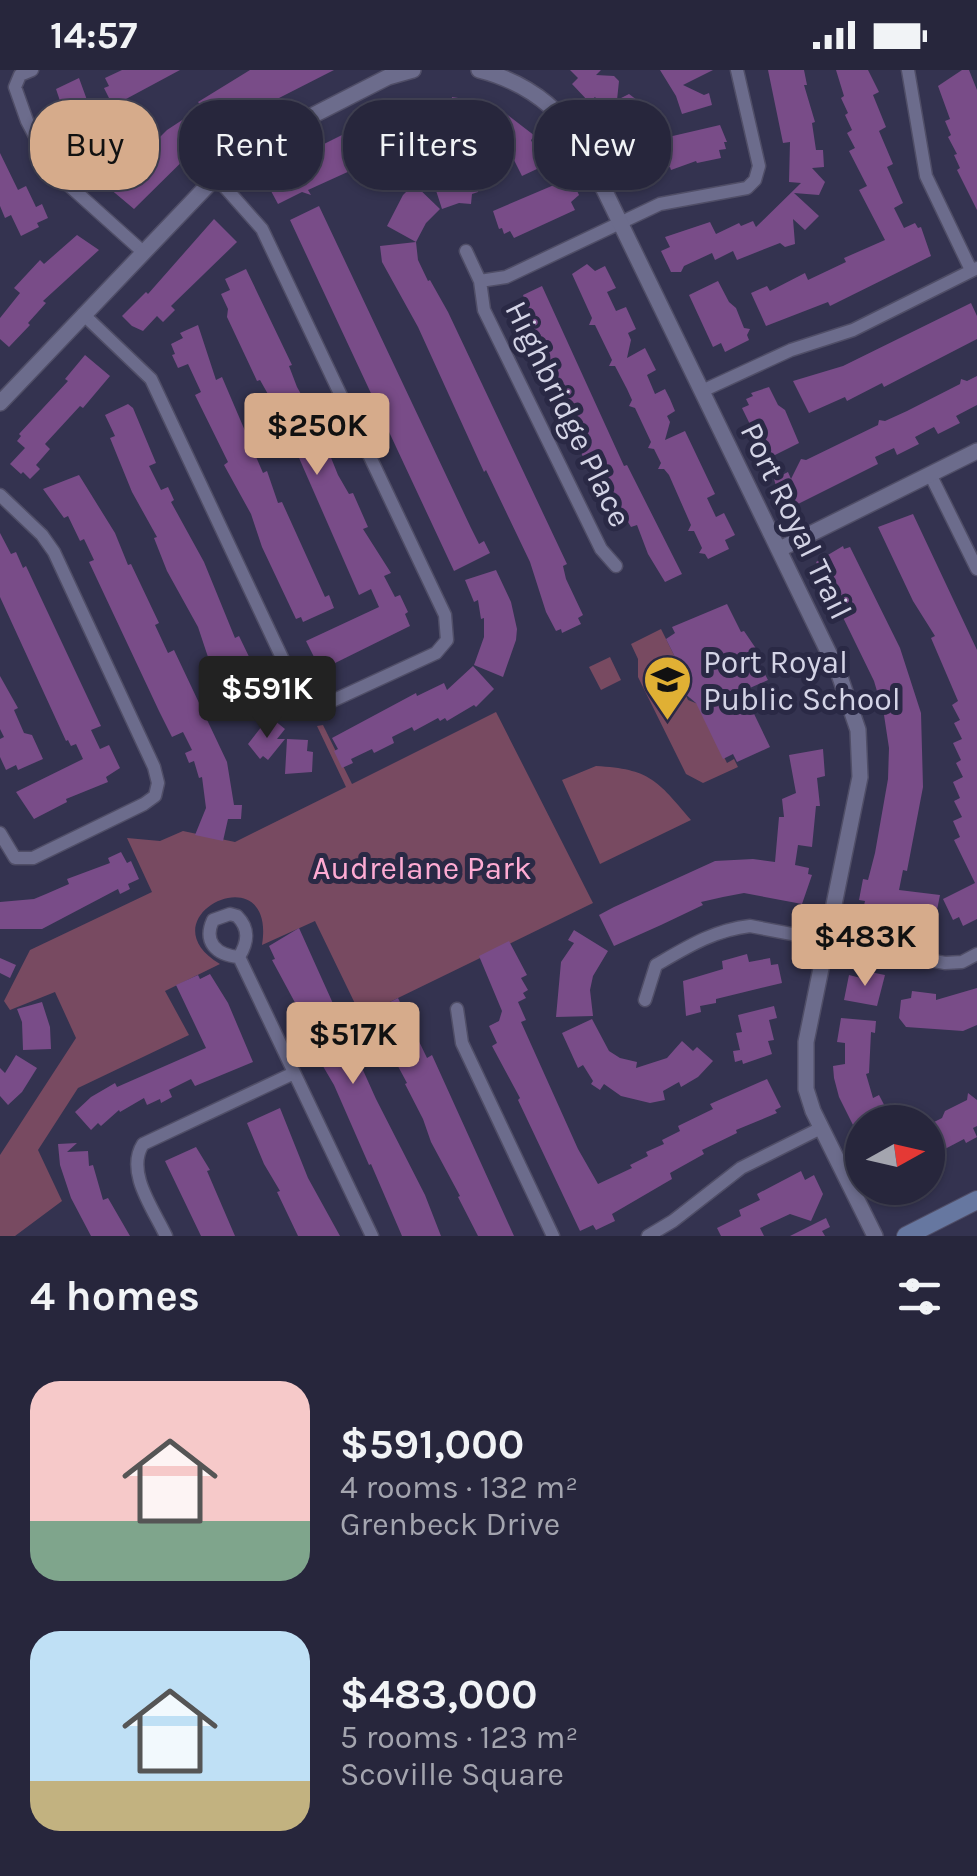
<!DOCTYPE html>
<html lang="en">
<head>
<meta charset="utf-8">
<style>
  body { margin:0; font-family:Karla,sans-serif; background:#2f2e43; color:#f1f3f6; height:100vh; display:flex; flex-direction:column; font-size:38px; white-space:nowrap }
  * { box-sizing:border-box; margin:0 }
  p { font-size:32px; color:#a4a5af }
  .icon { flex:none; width:55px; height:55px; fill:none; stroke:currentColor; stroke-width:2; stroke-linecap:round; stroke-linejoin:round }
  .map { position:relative; height:1166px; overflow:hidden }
  .details { display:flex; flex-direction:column; background:#27263c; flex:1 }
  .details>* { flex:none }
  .banner { position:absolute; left:30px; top:30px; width:918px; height:90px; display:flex; gap:20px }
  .needle { width:65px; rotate:82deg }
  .tools { position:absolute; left:845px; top:1035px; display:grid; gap:20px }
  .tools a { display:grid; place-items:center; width:100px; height:100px; border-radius:50%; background:#27263c; box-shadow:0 2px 8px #0004,0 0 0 2px #434356; font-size:50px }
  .price { position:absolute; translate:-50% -85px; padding:0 22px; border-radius:10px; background:#d6ab8b; color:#111; font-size:32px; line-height:65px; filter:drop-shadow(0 2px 5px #0008) }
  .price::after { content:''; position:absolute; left:50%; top:60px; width:30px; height:22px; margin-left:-15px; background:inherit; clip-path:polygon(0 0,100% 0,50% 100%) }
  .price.current { background:#222; color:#fff }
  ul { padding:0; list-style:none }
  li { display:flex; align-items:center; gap:30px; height:250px; padding:0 30px }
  li span { display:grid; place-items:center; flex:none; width:280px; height:200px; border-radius:30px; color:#555 }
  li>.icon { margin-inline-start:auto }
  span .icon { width:120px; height:120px; fill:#fffc; stroke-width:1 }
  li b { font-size:42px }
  h2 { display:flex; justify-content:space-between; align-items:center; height:120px; padding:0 30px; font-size:42px }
  .chip { padding:0 35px; border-radius:40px; background:#27263c; box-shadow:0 2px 8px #0004,0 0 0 2px #434356; font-size:35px; line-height:90px }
  .chip.current { background:#d6ab8b; color:#111 }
  .status { display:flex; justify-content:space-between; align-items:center; height:70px; padding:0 50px; background:#27263c; direction:ltr }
  .status svg { height:28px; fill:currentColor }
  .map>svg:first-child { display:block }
  .green { fill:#784a61 }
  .building { fill:#794c88 }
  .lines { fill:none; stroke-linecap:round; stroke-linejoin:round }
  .minor-casing { stroke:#504e67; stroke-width:15 }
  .tertiary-casing { stroke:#504e67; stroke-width:18 }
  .secondary-casing { stroke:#504e67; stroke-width:20 }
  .minor { stroke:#6c6c8c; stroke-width:12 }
  .tertiary { stroke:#6c6c8c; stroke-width:15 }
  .secondary { stroke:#6677a0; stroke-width:18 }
  .labels { text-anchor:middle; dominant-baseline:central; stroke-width:10; stroke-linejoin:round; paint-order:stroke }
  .street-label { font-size:32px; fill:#d4d4e6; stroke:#2a2945 }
  .poi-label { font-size:32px; fill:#d4d4e6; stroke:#2a2945; text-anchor:start }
  .park-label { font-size:32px; fill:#feabd3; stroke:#2a2945 }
</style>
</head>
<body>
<div class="status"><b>14:57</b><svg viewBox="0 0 49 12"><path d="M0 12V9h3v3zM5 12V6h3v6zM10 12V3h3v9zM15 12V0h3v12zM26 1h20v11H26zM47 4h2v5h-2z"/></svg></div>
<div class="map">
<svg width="977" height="1166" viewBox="0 0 977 1166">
  <rect width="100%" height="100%" fill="#343350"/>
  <path class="green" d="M661,559L683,603L681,615L688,630L698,634L727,693L734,689L738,697L703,713L686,704L638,607V589L631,574Z
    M610,587L621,610L601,620L589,597Z
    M496,642L593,833L361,946L315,851L262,875C277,781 141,847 220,894L165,921L189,965L78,1018L38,1080L62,1131L15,1166H0V1085L76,968L55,922L10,940L4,931L30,880L152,822L127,768L160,771L183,761L235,772L346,717L317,656L323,655L352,714Z
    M596,696C650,699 657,710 691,750L600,794L562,710Z"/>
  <path class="building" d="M122,0H180L113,36L104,18L109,16L105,8Z
    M250,0H334L212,62L134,139L109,118L167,60L202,37L198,32Z
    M570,0H601L596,5L614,6L619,11L617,30L629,24L637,30L638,41L608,60L603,50L611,46L595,27L589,32L572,14L578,8Z
    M660,0H713L683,15L704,25L709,23L712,35L682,44L676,26Z
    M768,0H804L807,15H804L815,52L812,53L816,80H823L824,97L812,98L825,112L819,125L794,123L819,146L805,160L793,149L795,174L785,177L780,173L737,190L733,181L715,190L712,183L684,196L681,202H671L661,181L670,177L665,167L710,152L716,164L739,153L741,156L753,151L756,157L801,113L789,112L790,72L783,73Z
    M836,0H868L879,22L873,25L886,57L879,61L893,94L887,97L903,133L894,138L904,158L915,153L918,158L921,157L931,186L830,236L828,232L766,256L751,223L767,216L770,221L805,203L808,210L846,192L844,188L885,170L859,120L867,116L849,81L855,78L847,63L852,60L845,45L848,43L841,28L844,26Z
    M962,0H969L977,20V140L957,100L960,98L954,85L957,84L948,67L951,65L945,51L950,49L938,16Z
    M79,8L91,41L102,60L105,58L116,80L98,88L96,84L84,90L65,49L60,51L53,38L61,34L56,19Z
    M452,27L477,31L475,45L500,51L505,43L535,66L531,70L538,85L549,80L554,91L522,106L514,90L485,69L445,60L399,75L400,78L385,85L308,120L311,125L302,122L278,134L264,108L273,103L272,100L396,38L422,30L426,44L451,38Z
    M720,55L727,72H724L726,79L719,80L721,88L697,93L696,91L671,100L670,97L637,108L634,100H624L617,82L621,78Z
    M0,83L18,120L26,116L36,137L42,134L48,148L37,153L39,157L21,166L11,145L5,148L0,136Z
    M452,98L480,102L478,122L472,124L471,134L459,133L442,139L431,105Z
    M557,106L571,108L579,125L571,132L575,140L514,168L510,161L504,164L502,158L499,159L493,141L554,115Z
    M414,114L440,139L426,153L416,172L387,156L403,125Z
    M319,136L471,458L479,474L484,471L490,483L454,501L290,150Z
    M214,149L237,172L171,236L175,240L163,252L157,246L143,261L132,256L122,246L146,222L148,224Z
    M77,165L99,180L43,231L46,233L28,253L30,255L9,277L0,269V248L20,223L14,218L40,190L44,194Z
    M416,172L418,190L428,211L430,210L448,242L567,494L563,496L566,509L583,545L578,548L581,554L562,563L561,559L556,561L546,542L530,492L486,400L484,402L418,257L382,192L380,176Z
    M587,194L595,201L605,196L616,218L607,222L616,241L626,237L636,259L628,263L631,270L627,288L645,278L656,300L647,305L655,324L665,319L670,329L675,341L667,346L670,352L665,370L685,361L715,424L707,428L716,447L724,443L735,465L725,470L729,479L708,489L705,484L699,483L702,478L694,461H688L691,455L669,405L664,399H658L661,393L654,379L648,378L651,372L635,338L629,336L632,330L627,319L615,296H609L612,290L595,255H589L592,248L572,204Z
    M246,199L292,295L289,296L297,317L317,353L338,405L349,424L353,423L368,457L363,459L391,503L384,506L395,527L400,525L408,542L405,544L410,556L325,598L320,587L315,589L306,571L379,537L371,519L359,525L282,349L260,310L257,311L227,247L228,239L221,224L230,220L225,209Z
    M718,211L729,232L736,238L744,258L750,259L747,265L749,270L725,282L721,273L713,277L689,225Z
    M542,216L624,396L627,395L682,504L665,512L648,484L637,455L631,457L628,452L619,457L602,427L512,237L525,231L523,225Z
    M971,233L977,246V269L884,317L882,313L847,331L845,327L809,343L793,311L843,296Z
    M198,255L216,310L222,307L263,403L267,401L278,433L282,432L325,527L329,525L334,538L303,552L301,547L296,549L262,477L251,444L224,395L228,392L195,325L201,322L188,294L178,298L172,285L175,284L171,274L183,268L180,263Z
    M85,285L110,306L83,338L80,336L45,374L50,379L36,395L40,399L30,409L23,402L21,404L10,394L25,378L17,371L21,366L19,364L68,311L65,309Z
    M977,306V335L956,346L960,353L938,364L934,357L915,367L919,374L897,385L894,378L875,387L878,394L794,436L791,429L785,432L782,426L779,427L774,409L788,402L791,409L801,389L806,390L878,355L879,350L885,351L907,341L960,314L961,309L967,311Z
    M769,317L778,335L785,340L799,373L767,389L742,338L749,335L746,329L753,326L751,323Z
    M128,334L133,338L156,393L149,396L161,420L168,417L174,430L171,432L204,492L235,568L239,566L253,595L249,597L261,624L251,628L254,634L235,642L212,599L198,557L167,501L154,468L157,467L132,422L110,368L115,366L105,345Z
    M79,405L115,463L128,495L131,494L159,553L155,555L168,583L174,580L227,692L234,735H242L241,749H228L223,771L195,765L206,738L202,707L199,708L194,691L189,693L185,683L192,680L183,662L172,667L159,641L89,492L94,490L84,469L80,471L68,446L64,448L43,419Z
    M913,444L977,580V849L963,856L959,847L953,850L943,829L975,813L954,770L960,767L953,751L962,747L954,731L960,728L953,712L963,707L956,693L961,690L953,673L962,669L954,653L960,650L952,635L958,631L931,568L935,566L913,531L878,457Z
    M0,463L11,484L16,482L23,498L26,496L101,656L91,660L100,679L109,675L120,698L106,707L108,712L66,729L67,732L34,749L16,722L83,689L76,674L71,676L68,670L66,671L0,527Z
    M843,476L844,479L850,477L900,578L921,643L923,717L907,801L903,800L899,820L940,825L936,845L928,847L927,859L862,845L865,831L859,830L863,809L868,810L875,783L888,709L889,678L884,645L874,611L816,492Z
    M496,500L511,532L517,559L516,570L503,607L474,595L484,567V548L481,549L478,530L474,532L465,510Z
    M727,534L741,562L744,561L759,583V593L768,610L743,621L770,677L737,692L733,684L723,689L696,633L684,623L680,612L683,603L666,569L675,563L672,557Z
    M473,596L494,619L476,637L474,635L447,651L445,648L440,651L438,648L414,661L412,657L392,667L394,673L374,683L372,679L351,689L353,693L342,698L334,681L338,679L332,668L416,623L417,626L444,613L447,620Z
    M0,606L18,638L14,640L24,663L32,665L43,689L18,700L16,695L6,700L0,687V669L4,667L0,659Z
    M274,650L285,659L277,669H285L268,690L263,686L260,689L248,674L262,656L267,659Z
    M287,669L308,670L307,681L313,682L312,702L285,704Z
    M823,679L825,706L817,708L820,736H816L812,777L798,775L795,795L809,798L808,804L812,805L802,834L744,823L723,827L701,832L703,835L661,855L614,876L599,845L614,837L715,791L753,789L775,792L779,747H784L782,729L796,723L789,685Z
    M121,782L127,793L131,791L139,809L128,814L130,819L120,824L118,819L42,859H0V832L34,829L46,824L69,814L67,809L110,793L108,788Z
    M299,858L376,1029L425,1125L441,1166H402L371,1094L369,1095L334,1015L317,986L303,954L306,953L272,890L275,889L269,876Z
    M574,860L608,881L593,906L590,920L593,946L556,947L561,892L574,873L568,870Z
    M509,871L527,905L521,908L528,920L523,923L526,928L518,932L526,950L521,952L578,1079L598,1114L632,1098L630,1095L648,1086L646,1082L664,1074L662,1070L680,1061L678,1056L713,1039L710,1034L767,1009L781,1037L775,1040L777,1043L736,1060L737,1063L702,1080L704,1084L670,1103L672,1109L612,1144L615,1151L596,1160L593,1155L580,1161L518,1030L520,1028L492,976L497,973L489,956L499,951L502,941L479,886Z
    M747,884L749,892L770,888L771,895L778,894L782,913L716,929V933L700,936L701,942L686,946L683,911L723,899L722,891Z
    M0,888L16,895L10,908L0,903Z
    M865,901L885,905L877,936L844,930L849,905L861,908Z
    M210,904L228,933L253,992L195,1016L191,1009L169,1020L172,1027L161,1033L160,1029L147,1035L144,1028L120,1042L119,1040L101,1056L98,1053L91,1060L75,1042L91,1027L115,1013L117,1017L206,978L176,915L198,905L200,909Z
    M977,918V955L963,961L906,957L899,948L901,930L911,928L912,921L936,924V930Z
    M398,928L427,988L432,985L514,1166H478L458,1127L460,1126L431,1072L423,1049L405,1014L407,1013L372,948L376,946L374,940Z
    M42,932L50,957L51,979L23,980L22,952L17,939Z
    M774,936L777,948L769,950L774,970L768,971L772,984L743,994L742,990L735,992L733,981L740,980L736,963L742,962L738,945Z
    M841,948L876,951L875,963L871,962L869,1003L866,1004L873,1028L879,1025L893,1052H862V1073L839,1027L834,1008L833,996L845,994V973L837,972Z
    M592,949L609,981L620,988L637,992L636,998L667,988L682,971L693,981L697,977L713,991L698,1007L681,1017L679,1012L663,1021L665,1030L650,1033L621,1026L604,1014L600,1020L591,1014L593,1011L583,995L578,998L562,963Z
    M16,985L37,998L22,1022L8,1035L0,1026V998L5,1003Z
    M968,1023L977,1030V1056L973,1058L977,1067L966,1073L964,1069L943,1080L946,1087L936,1093L928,1073V1055L942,1048L945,1041L967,1030Z
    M280,1038L308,1108L340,1166H298L277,1122L280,1121L264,1094L247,1053Z
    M77,1073L67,1082L88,1081L89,1096L93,1095L103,1130L108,1128L130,1166H91L71,1128L60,1095L58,1074Z
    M196,1077L210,1100L207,1101L235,1166H201L165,1091Z
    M801,1101L805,1110L814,1105L823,1124L811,1151L790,1144L760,1158L764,1166H721L717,1158L741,1146L739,1140L760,1130L757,1124Z
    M826,1148L830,1157L822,1161L825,1166H790Z"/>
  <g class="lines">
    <defs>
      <path id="minor" d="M32,0L20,5L15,17L27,51L54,102L142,181
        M908,0L926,106L971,200
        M466,181L480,211
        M83,244L151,309L301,628L313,635L332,631L436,583L447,570L445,545L262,159L215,106
        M702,321L791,280L853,260L977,198
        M930,404L977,499
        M0,425L42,465L54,482L154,697L158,713L155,726L144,734L33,788H15L0,763
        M616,496L601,479L484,240L480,211L506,207L660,134L747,118L755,110L759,96L737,0
        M230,844L237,846C250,859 248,872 239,887C216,885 203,872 213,850Z
        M239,887L372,1166
        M645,930L656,895C687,877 714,860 750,856L945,893L962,892L977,884
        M457,939L462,973L553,1166
        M166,1166C154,1140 125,1102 143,1074L294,1003
        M648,1166L673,1151L741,1098L821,1058"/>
      <path id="tertiary" d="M479,0C523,11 556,34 581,72L839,604L858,660L860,707L806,972V1019L813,1041L875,1166
        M0,333L231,91L247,79L388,7L413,0
        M780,479L977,381"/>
      <path id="secondary" d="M906,1166L977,1130"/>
    </defs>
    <use href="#minor" class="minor-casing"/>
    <use href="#tertiary" class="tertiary-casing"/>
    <use href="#secondary" class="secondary-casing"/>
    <use href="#minor" class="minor"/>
    <use href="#tertiary" class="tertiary"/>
    <use href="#secondary" class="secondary"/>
  </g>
  <defs>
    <symbol id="school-pin" viewBox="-11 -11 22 30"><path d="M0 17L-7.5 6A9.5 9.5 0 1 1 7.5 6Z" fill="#e0b034" stroke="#2a2945"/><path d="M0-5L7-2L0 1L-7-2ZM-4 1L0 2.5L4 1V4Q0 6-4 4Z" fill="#111"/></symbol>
  </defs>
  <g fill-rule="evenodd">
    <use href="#school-pin" x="640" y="582" width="55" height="75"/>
  </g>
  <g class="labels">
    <g class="street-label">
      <text transform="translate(568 344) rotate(64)">Highbridge Place</text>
      <text transform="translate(796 451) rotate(64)">Port Royal Trail</text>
    </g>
    <g class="poi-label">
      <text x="703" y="592">Port Royal<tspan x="703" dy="37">Public School</tspan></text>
    </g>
    <g class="park-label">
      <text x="422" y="798">Audrelane Park</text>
    </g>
  </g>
</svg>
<div class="tools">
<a><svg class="needle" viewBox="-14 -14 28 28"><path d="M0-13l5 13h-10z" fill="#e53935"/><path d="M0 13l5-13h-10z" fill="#a4a5af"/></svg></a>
</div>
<b class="price" style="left:317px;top:408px">$250K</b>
<b class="price current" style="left:267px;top:671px">$591K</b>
<b class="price" style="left:865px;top:919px">$483K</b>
<b class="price" style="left:353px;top:1017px">$517K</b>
<div class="banner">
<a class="chip current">Buy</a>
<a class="chip">Rent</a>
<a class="chip">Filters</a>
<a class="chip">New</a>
</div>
</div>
<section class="details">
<h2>4 homes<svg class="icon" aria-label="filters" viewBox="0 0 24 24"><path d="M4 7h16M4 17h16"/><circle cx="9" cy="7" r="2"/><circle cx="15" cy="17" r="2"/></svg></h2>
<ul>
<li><span style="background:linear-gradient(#f6c9c9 70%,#7fa58c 0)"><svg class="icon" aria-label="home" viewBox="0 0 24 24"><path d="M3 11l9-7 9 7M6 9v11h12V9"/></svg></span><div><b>$591,000</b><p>4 rooms · 132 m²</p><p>Grenbeck Drive</p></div></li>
<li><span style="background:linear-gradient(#bfe0f5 75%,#c2b280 0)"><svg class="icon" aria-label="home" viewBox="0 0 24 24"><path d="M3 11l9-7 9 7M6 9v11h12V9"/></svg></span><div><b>$483,000</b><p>5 rooms · 123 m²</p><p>Scoville Square</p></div></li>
</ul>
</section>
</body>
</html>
